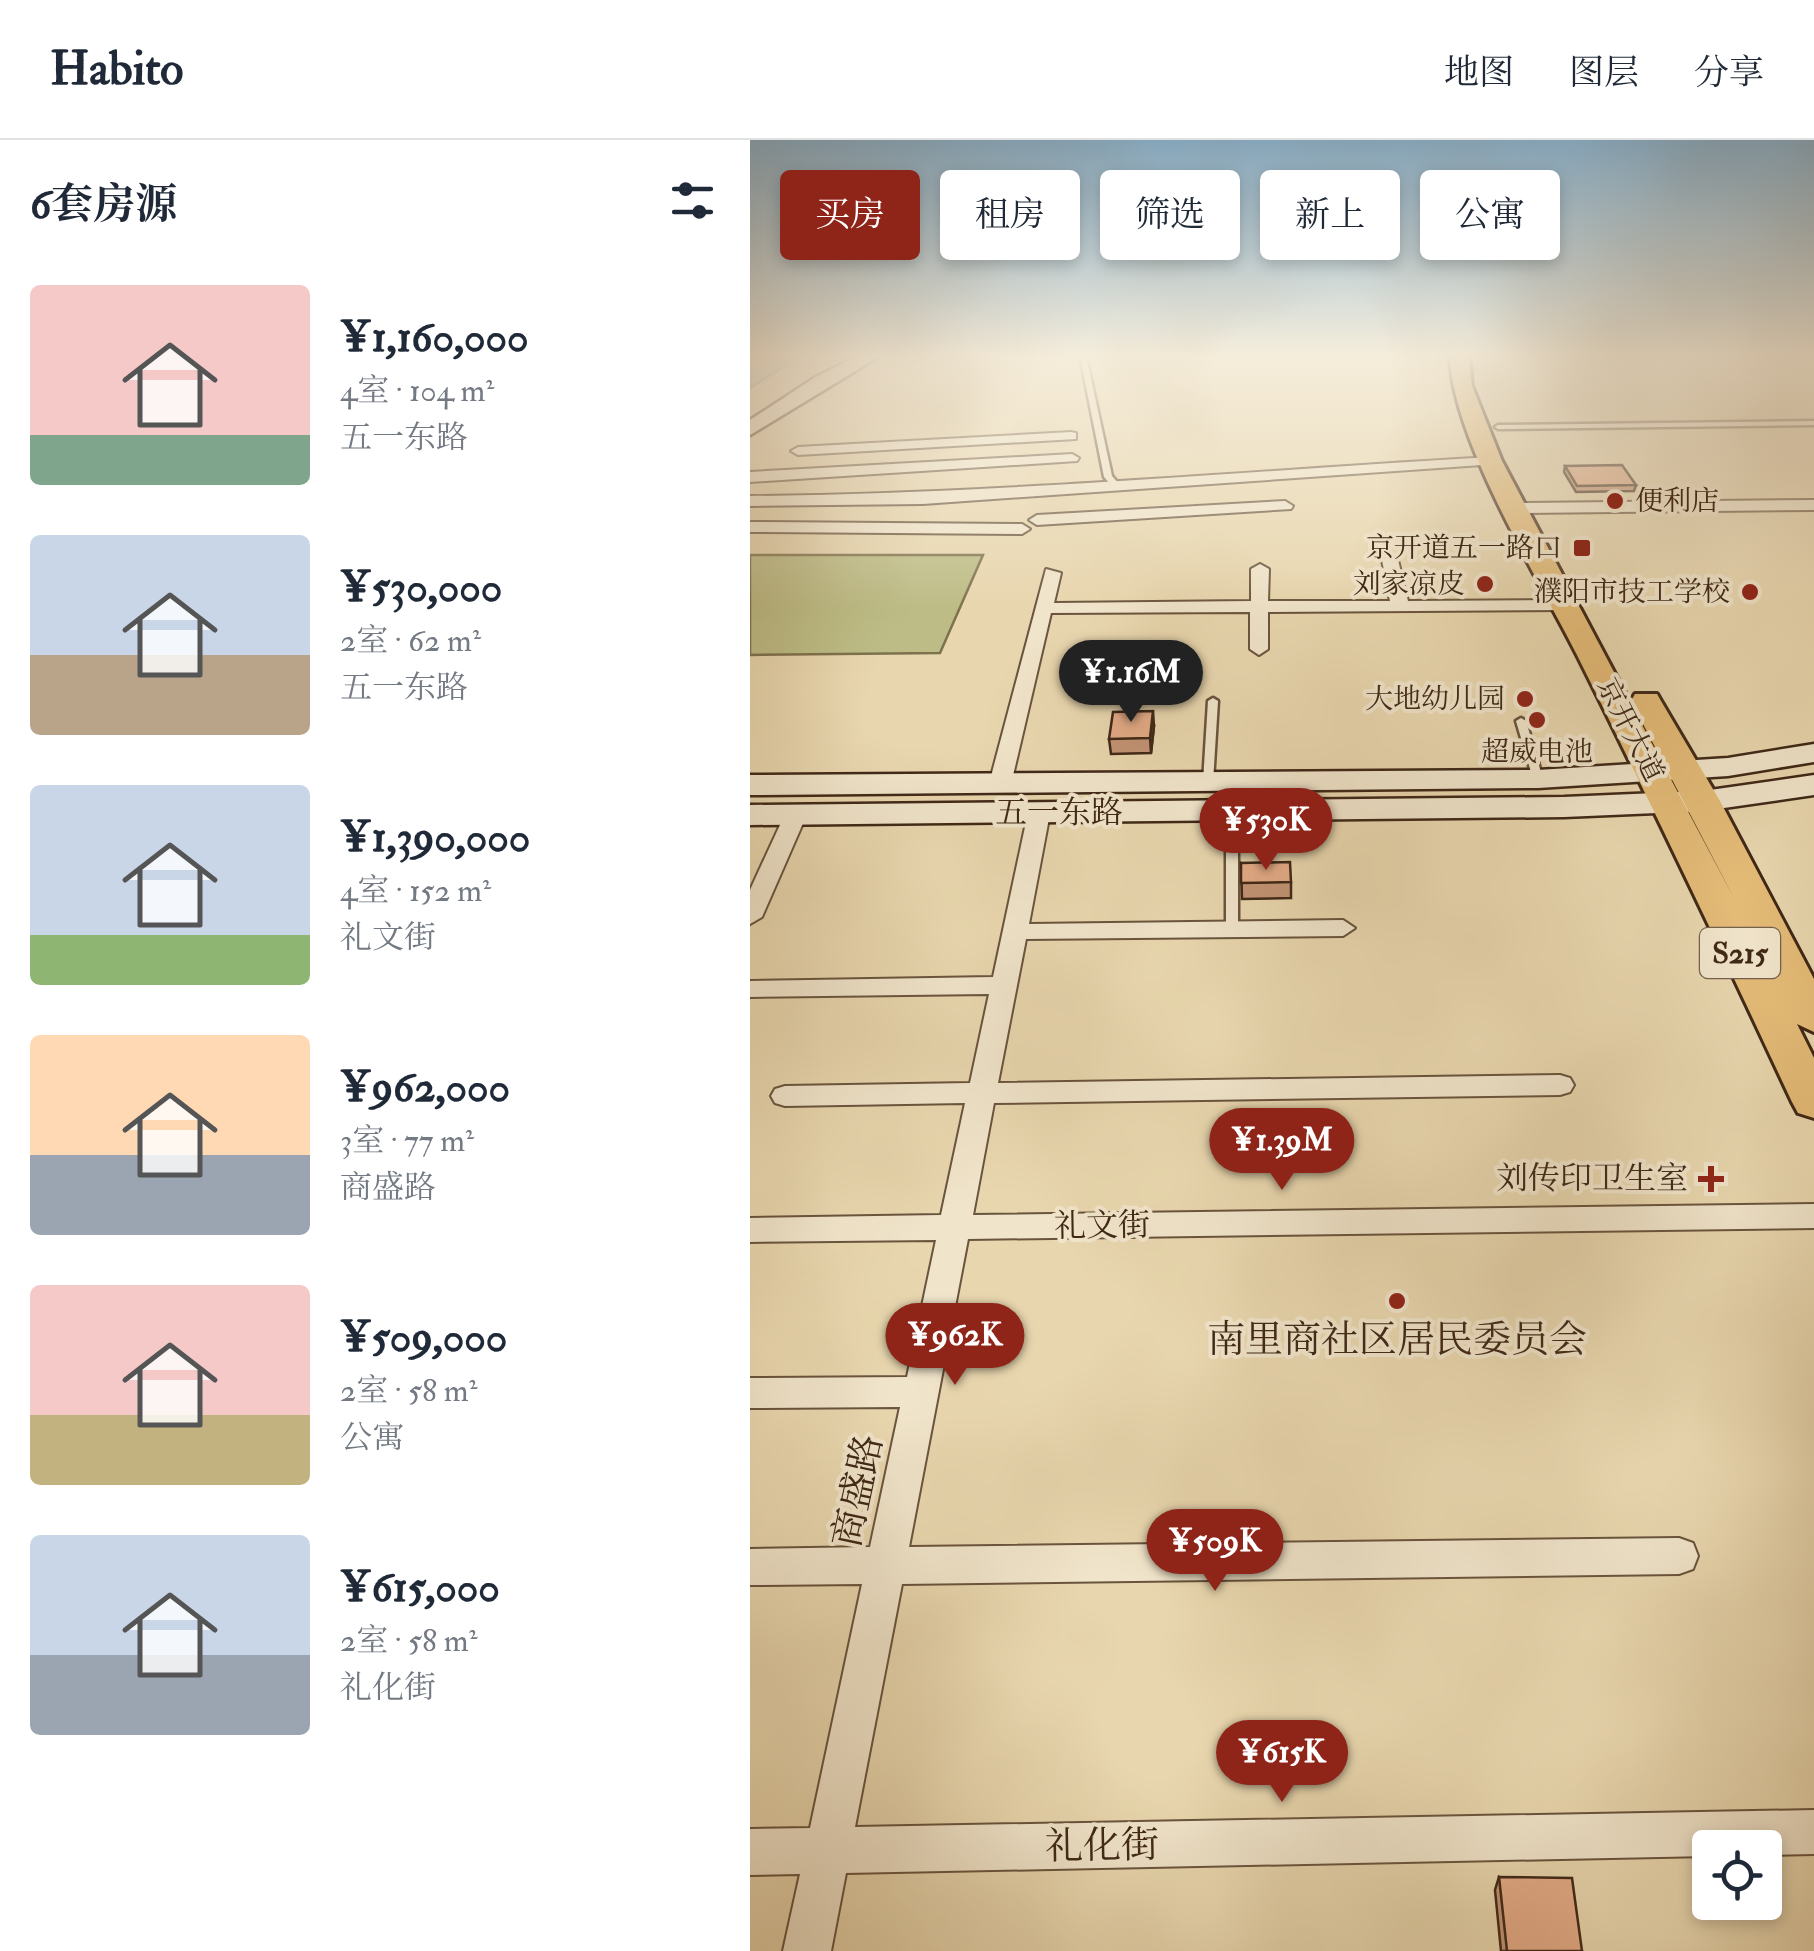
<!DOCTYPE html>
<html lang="zh">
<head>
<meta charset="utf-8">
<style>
  body { margin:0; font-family:"IM FELL Double Pica","Noto Serif SC",serif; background:#f6f6f7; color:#1f2937; height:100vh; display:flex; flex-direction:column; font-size:38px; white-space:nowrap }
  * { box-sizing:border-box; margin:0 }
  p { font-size:32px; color:#747a83 }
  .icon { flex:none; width:55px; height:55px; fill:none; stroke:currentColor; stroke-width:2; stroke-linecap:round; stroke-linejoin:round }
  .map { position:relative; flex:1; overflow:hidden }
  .details { display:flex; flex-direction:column; background:#fff; width:750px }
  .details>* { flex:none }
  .hud { position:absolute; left:30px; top:30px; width:882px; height:90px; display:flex; gap:20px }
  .buttons { position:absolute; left:942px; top:1690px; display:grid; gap:20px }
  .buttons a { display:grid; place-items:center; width:90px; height:90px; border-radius:10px; background:#fff; box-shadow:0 5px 15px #0003; font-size:50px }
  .price { position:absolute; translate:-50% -85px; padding:0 22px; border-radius:35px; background:#8f2418; color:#fff; font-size:32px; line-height:65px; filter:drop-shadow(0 2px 5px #0008) }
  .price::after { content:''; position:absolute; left:50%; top:60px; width:30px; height:22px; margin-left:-15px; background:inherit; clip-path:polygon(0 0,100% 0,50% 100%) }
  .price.current { background:#222; color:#fff }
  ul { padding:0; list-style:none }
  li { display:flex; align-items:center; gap:30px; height:250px; padding:0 30px }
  li span { display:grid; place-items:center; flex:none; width:280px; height:200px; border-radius:10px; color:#555 }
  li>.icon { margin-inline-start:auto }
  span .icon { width:120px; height:120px; fill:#fffc; stroke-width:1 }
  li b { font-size:42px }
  h2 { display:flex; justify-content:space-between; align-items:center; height:120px; padding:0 30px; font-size:42px }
  .tag { padding:0 35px; border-radius:10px; background:#fff; box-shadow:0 5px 15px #0003; font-size:35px; line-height:90px }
  .tag.current { background:#8f2418; color:#fff }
  header { display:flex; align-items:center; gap:60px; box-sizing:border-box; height:140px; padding:0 50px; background:#fff; border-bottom:2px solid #e0e1e3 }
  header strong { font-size:48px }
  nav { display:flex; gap:55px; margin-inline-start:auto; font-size:35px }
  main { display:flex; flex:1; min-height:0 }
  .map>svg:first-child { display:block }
  .green { fill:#bdbc86; stroke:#7e724e; stroke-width:2.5 }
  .water { fill:#9bb7b5; stroke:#767e76; stroke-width:2.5 }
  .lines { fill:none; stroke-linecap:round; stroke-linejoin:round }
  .lane-casing { stroke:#69543d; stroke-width:5 }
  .street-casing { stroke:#69543d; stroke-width:4 }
  .secondary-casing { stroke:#3f2817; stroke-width:5 }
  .primary-casing { stroke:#3f2817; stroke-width:6 }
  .lane { fill:#f0e4ca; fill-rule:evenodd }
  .street { fill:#f0e4ca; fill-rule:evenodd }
  .secondary { fill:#f0e4ca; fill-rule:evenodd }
  .primary { fill:#e4bb77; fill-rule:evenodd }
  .wall { fill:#c39374; stroke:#3f2817; stroke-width:2.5 }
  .shaded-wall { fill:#9f785e; stroke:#3f2817; stroke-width:2.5 }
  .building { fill:#e3ab87; stroke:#3f2817; stroke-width:2.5 }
  .poi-dot { fill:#8f2418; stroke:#f0e4ca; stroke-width:4 }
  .labels { text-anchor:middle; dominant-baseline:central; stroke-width:8; stroke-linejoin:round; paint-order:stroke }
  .far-poi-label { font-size:28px; fill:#3f2817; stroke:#f0e4ca; text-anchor:end }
  .far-street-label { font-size:28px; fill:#3f2817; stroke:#f0e4ca }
  .shield { fill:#f0e4ca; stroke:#74604d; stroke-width:2.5 }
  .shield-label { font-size:30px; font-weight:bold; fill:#3f2817 }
  .street-label { font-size:32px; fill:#3f2817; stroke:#f0e4ca }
  .poi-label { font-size:32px; fill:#3f2817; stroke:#f0e4ca; text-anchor:end }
  .near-poi-label { font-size:38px; fill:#3f2817; stroke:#f0e4ca }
  .near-street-label { font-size:38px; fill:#3f2817; stroke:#f0e4ca }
</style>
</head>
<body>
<header>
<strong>Habito</strong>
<nav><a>地图</a><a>图层</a><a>分享</a></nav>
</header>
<main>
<section class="details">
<h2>6套房源<svg class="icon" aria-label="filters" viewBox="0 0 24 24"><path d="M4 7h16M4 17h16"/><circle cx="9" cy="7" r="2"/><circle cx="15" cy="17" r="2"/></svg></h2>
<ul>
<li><span style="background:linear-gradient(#f6c9c9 75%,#7fa58c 0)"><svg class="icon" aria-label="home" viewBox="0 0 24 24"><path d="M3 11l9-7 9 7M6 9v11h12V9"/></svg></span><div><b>¥1,160,000</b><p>4室 · 104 m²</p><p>五一东路</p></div></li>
<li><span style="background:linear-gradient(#c9d6e8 60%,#b9a48a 0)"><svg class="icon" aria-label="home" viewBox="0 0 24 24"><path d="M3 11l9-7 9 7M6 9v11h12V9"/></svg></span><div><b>¥530,000</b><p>2室 · 62 m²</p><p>五一东路</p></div></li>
<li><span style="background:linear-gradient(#c9d6e8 75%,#8fb573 0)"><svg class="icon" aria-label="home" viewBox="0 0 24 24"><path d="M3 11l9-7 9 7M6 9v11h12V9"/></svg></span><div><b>¥1,390,000</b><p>4室 · 152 m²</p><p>礼文街</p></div></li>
<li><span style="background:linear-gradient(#ffd9b3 60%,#9aa5b1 0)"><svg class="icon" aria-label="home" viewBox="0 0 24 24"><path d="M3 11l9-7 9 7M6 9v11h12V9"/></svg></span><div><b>¥962,000</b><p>3室 · 77 m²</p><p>商盛路</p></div></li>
<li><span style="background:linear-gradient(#f6c9c9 65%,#c2b280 0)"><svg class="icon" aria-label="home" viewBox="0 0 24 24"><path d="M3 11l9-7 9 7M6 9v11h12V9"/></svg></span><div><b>¥509,000</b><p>2室 · 58 m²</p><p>公寓</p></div></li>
<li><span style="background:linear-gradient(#c9d6e8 60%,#9aa5b1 0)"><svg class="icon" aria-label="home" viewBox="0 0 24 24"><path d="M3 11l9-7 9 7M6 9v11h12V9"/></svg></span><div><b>¥615,000</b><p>2室 · 58 m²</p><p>礼化街</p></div></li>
</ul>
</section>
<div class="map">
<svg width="1064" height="1811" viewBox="0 0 1064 1811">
  <rect width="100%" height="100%" fill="#e8d6ae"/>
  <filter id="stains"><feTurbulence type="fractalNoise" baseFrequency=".002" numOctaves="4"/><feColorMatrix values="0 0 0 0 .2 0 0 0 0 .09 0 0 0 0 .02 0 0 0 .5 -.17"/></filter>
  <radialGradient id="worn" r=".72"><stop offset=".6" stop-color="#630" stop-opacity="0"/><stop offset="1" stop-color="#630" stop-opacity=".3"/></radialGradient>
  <path class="green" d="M0,415H233L190,513L0,515Z"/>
  <path class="water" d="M0,216H50L0,248Z"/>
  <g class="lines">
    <defs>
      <path id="lane" d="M330,216H336L362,336L368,343L367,345H361L354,337Z
        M1064,281V285L748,289L745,287L748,285Z
        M463,558L468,561L463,642L458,645L453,642L458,561Z
        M771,578L776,581L793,639L792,641L788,642L783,639L766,581Z
        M482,668L488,671V788L482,792L476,788V671Z"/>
      <path id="street" d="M321,292L326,293V299L48,315L41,311L48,307Z
        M322,314L329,318L327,321L0,342V332Z
        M741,317L746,318V324L173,364L0,366V356C247,354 494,331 741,317Z
        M1064,360V370L766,373L758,368L766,363Z
        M535,361L543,366L541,369L287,385L279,380L287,375Z
        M0,382L272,384L280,389L272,394L0,392Z
        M640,415L648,420L658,461L817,460L826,465L817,470L518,472V509L509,515L500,509V472L301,473L261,644L250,651L239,644L296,429L311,433L304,463L501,461V429L510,424L519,429L518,461H640L632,420Z
        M289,666L300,673L279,784L593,780L605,788L593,796L276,799L248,943L810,935L820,938L824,945L820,952L810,955L244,963L223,1075L1064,1064V1088L218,1099L159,1407L929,1398L943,1403L948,1416L943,1429L929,1434L152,1444L105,1687L1064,1670V1714L1015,1715V1708H960V1716L96,1733L81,1811H33L50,1734L0,1735V1689L60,1688L112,1444L0,1445V1409L120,1407L150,1267L0,1268V1238L157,1237L186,1100L0,1102V1078L191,1075L215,963L35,966L25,963L21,956L25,949L35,946L220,943L239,854L0,857V841L243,837L278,673Z
        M46,667L57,674L12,777L0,784V750L35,674Z"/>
      <path id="secondary" d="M108,216H130L0,295V280L64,238Z
        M1064,604V622L978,636L788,648L0,655V635L788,630L978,618Z
        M1064,635V655L953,671L814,677L0,685V665L814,657L953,651Z"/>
      <path id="primary" d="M700,216H719L722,246L752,321L985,760L881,561L885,554H907L911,561L970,661L1064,839V892L1047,884L1064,918V978L1048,973L1042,962C972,812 901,663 827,515C788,438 702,298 700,216Z"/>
    </defs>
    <use href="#lane" class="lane-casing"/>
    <use href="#street" class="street-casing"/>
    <use href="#secondary" class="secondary-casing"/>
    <use href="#primary" class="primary-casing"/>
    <use href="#lane" class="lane"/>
    <use href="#street" class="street"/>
    <use href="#secondary" class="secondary"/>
    <use href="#primary" class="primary"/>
  </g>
  <path class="wall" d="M815,326L886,345L884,351L826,352L814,332Z
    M404,586L401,613L361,614L359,599Z
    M491,723L541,742V758L492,759Z
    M749,1737L832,1811H751L745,1750Z"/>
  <path class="shaded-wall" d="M403,571L404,586L401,613L400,598Z"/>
  <path class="building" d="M872,325L886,345L827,346L815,326Z
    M403,571L400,598L359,599L363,572Z
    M540,722L541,742L491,743V723Z
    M749,1737L822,1738L832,1811H757Z"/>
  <linearGradient id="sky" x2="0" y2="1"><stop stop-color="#89b5d4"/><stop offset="0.46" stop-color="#f5eddb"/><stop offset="1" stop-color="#f5eddb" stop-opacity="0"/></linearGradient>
  <rect width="1064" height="469" fill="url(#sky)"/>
  <g class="poi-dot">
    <circle cx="865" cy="361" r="10"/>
    <rect x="822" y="398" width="20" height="20" rx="5"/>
    <circle cx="735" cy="444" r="10"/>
    <circle cx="1000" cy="452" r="10"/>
    <circle cx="775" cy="559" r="10"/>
    <circle cx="787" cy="580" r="10"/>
    <path d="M956 1024h10v10h10v10h-10v10h-10v-10h-10v-10h10z"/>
    <circle cx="647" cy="1161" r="10"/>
  </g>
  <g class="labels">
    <g class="far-poi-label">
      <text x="885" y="361" text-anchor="start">便利店</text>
      <text x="812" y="408">京开道五一路口</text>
      <text x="715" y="444">刘家凉皮</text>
      <text x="980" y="452">濮阳市技工学校</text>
      <text x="755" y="559">大地幼儿园</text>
      <text x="787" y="612" text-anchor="middle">超威电池</text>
    </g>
    <g class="far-street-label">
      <text transform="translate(880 590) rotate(63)">京开大道</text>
    </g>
    <rect class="shield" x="950" y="788" width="80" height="50" rx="8"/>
    <g class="shield-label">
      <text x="990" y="813">S215</text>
    </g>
    <g class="street-label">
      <text x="309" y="673">五一东路</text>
      <text transform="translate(352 1086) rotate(-1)">礼文街</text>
    </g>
    <g class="poi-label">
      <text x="938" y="1039">刘传印卫生室</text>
    </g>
    <g class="near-poi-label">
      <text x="647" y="1200">南里商社区居民委员会</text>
    </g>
    <g class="near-street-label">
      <text transform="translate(108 1351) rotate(-78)">商盛路</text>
      <text transform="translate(352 1706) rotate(-1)">礼化街</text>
    </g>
  </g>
  <rect width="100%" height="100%" filter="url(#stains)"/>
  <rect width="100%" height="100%" fill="url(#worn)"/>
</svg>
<div class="buttons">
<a><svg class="icon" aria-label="locate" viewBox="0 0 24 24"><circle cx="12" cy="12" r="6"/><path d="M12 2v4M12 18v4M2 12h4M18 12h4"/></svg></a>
</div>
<b class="price current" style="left:381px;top:585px">¥1.16M</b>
<b class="price" style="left:516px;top:733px">¥530K</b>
<b class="price" style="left:532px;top:1053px">¥1.39M</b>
<b class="price" style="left:205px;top:1248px">¥962K</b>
<b class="price" style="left:465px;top:1454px">¥509K</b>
<b class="price" style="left:532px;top:1665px">¥615K</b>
<div class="hud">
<a class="tag current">买房</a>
<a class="tag">租房</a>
<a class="tag">筛选</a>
<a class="tag">新上</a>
<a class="tag">公寓</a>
</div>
</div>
</main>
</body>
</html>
